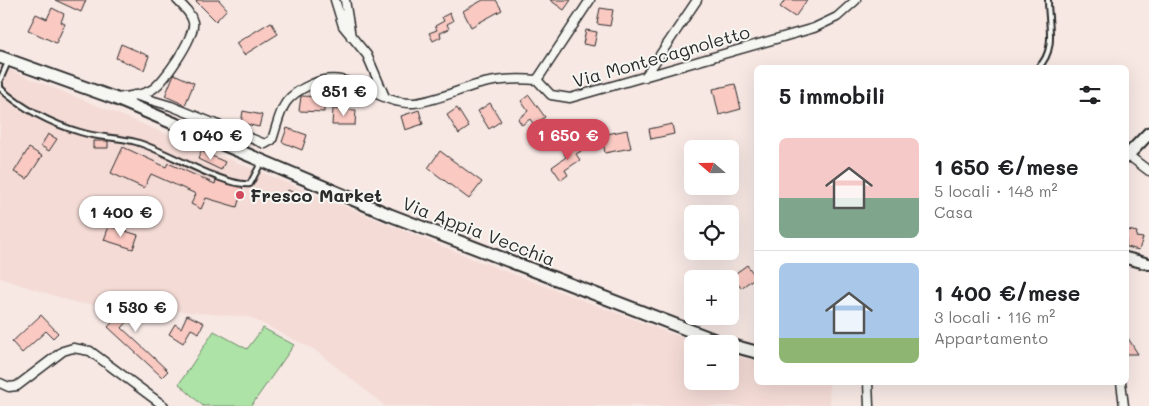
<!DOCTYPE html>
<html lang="it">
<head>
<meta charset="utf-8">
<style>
  body { margin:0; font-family:Mali,sans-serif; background:#f6f6f6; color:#202124; height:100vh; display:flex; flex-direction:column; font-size:19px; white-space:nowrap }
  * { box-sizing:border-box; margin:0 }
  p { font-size:16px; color:#757577 }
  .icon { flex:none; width:28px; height:28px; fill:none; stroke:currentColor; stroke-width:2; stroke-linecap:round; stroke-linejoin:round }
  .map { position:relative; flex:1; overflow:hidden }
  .side { position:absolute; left:754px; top:65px; width:375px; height:320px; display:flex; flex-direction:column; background:#fff; border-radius:8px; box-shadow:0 5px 20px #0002 }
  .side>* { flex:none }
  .needle { width:32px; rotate:290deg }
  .controls { position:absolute; left:684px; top:140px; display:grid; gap:10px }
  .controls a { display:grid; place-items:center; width:55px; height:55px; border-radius:8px; background:#fff; box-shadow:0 5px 20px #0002; font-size:25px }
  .price { position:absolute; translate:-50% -42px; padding:0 11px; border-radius:18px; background:#fff; color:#222; font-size:16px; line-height:32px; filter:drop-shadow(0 1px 2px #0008) }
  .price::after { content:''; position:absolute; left:50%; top:30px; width:15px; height:11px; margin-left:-8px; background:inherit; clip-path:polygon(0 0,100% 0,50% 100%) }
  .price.selected { background:#d1495b; color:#fff }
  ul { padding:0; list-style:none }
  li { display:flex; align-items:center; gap:15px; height:125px; padding:0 25px }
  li+li { border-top:1px solid #e0e0e0 }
  li span { display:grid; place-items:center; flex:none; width:140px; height:100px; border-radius:8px; color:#555 }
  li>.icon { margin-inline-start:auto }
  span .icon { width:60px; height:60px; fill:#fffc; stroke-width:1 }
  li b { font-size:21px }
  h2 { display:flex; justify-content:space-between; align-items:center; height:60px; padding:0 25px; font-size:21px }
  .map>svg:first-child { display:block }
  .built { fill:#f4dbd6 }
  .green { fill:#ade3a6; stroke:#6c8768 }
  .building { fill:#f9c9c2; stroke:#2b2b2b }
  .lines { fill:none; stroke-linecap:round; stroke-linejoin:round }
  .service-casing { stroke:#2b2b2b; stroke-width:8 }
  .minor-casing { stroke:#2b2b2b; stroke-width:11 }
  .tertiary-casing { stroke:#2b2b2b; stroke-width:14 }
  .secondary-casing { stroke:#2b2b2b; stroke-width:15 }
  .service { stroke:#f6f6f2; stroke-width:4 }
  .minor { stroke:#f6f6f2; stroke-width:8 }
  .tertiary { stroke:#f6f6f2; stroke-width:10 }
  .secondary { stroke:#f6f6f2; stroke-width:11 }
  .poi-dot { fill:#d1495b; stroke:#f6f6f2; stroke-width:2 }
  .labels { text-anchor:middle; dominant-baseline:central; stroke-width:4; stroke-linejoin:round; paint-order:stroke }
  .street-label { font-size:18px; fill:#2b2b2b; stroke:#f6f6f2 }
  .poi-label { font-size:18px; font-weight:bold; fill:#2b2b2b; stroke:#f6f6f2; text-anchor:start }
</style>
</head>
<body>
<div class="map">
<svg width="1149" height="406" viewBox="0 0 1149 406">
  <rect width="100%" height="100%" fill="#f7e8e4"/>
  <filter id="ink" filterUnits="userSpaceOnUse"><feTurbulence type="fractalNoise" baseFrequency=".02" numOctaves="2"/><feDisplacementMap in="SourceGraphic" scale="10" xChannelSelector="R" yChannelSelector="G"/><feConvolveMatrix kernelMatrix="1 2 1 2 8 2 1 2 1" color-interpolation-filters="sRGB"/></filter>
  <g filter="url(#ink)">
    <path class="built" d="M0,66L476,260L699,344H692V381H730V355L756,361V382L829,383L830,406H385L315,350L249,317L76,303L0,278Z"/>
    <path class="green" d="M263,328L294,345L251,406H203L179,384L214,331L247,349Z"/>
    <path class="building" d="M55,0H86L81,12Z
      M195,0H219L227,9L216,21Z
      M483,0H496L502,10L471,27L463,11Z
      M550,0H571L564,10Z
      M785,0H807L795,17L780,7Z
      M52,8L64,14L61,22L65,24L56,43L28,30L36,14L47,19Z
      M600,8L613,10L610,26L597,24Z
      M450,13L453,21L447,24L449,29L440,33L441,37L433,41L429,33L437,30L435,26L444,21L442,17Z
      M271,22L278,34L244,55L236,43Z
      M586,30L597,32L594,46L583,44Z
      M121,44L149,56L144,70L116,58Z
      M174,74L194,83L185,105L165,96Z
      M735,84L741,109L719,115L713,89Z
      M529,95L545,117L534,125L530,119L522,125L518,119L528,111L521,101Z
      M301,96L324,97V112L299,111Z
      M490,103L501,121L489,129L478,111Z
      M457,108L469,127L459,134L447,115Z
      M333,109L356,110L355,125H332Z
      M419,110L423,124L405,130L401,116Z
      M243,111L262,115L259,127L241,123Z
      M672,124L674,134L651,139L649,129Z
      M287,128L307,135L302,150L282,142Z
      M627,130L631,148L605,153L602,135Z
      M48,134L57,139L49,151L41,146Z
      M93,141H108V148H93Z
      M580,142L585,149L576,154L580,160L565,170L568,175L561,180L552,167L566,157L564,153Z
      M123,147L166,167L168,163L215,184L216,180L243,187L237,207L206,198L201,209L191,204L196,194L151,174L144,188L111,173Z
      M29,148L42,156L27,179L14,172Z
      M201,151L225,162L221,170L198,159Z
      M440,151L482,182L469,199L428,168Z
      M288,190L301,196L297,204L285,197Z
      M93,203L99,204L105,217L99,215L92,217L88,209Z
      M109,226L138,235L133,249L104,240Z
      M1128,230L1137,232L1136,237L1143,238L1139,250L1126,247V233Z
      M747,265L756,277L741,288L732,276Z
      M137,296L143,302L155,308L151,317L138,310L122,328L168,371L162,377L108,327Z
      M41,315L58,333L53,338L46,331L22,353L12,342Z
      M187,315L204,323L199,333L191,329L183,343L169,334L175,324L181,328Z
      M1126,335L1138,354H1126Z"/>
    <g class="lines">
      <defs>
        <path id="service" d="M1038,68C1057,49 1048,25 1048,0
          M0,80L8,62
          M0,84V88C21,108 52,124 80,132C98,138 118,137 136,142C165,150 224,187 250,184L261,163"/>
        <path id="minor" d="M335,0L343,26L367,55L385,97
          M345,0L351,37
          M645,77L697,0
          M537,80L590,0
          M134,95L171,106L265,144L272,140C282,110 280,98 312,84C350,66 375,105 414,103C435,101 456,91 476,85C497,79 516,78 537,80L551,95L570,98L814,28L837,17L856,0
          M117,98C128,96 141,96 151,90C163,84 196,36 193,22C191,13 183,6 177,0
          M1128,155L1149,171
          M868,382L869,406
          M1121,382L1124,406
          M0,383L9,387L17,386L63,351L73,348L90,351L164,406"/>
        <path id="tertiary" d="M1126,258L1149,264"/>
        <path id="secondary" d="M0,57L114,98L390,215L725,344
          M1126,157L1149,133
          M730,345L756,352"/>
      </defs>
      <use href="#service" class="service-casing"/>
      <use href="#minor" class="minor-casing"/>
      <use href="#tertiary" class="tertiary-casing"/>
      <use href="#secondary" class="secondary-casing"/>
      <use href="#service" class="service"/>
      <use href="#minor" class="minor"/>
      <use href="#tertiary" class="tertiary"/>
      <use href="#secondary" class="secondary"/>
    </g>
  </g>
  <circle class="poi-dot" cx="240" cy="195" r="5"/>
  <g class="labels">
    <g class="street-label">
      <text transform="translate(661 56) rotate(-16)">Via Montecagnoletto</text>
      <text transform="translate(479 231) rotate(21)">Via Appia Vecchia</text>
    </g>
    <g class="poi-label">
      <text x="250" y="195">Fresco Market</text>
    </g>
  </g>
</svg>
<div class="controls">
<a><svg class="needle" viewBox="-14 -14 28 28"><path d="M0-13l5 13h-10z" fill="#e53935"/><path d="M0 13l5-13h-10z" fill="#757577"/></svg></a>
<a><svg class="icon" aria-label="locate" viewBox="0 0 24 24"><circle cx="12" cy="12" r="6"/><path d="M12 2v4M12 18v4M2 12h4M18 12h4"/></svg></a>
<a>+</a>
<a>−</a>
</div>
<b class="price" style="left:344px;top:117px">851 €</b>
<b class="price" style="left:211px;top:161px">1 040 €</b>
<b class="price selected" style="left:568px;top:161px">1 650 €</b>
<b class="price" style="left:121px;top:238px">1 400 €</b>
<b class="price" style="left:136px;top:333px">1 530 €</b>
<section class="side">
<h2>5 immobili<svg class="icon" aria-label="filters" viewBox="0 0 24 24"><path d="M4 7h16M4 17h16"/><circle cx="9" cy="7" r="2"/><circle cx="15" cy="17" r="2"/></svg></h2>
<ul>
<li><span style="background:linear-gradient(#f6c9c9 60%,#7fa58c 0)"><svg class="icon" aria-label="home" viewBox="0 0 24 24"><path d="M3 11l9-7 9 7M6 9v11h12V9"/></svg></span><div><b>1 650 €/mese</b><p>5 locali · 148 m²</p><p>Casa</p></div></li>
<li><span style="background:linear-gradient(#a9c7e8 75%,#8fb573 0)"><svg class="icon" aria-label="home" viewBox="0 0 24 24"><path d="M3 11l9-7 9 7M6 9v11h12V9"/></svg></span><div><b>1 400 €/mese</b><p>3 locali · 116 m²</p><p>Appartamento</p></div></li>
</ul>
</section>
</div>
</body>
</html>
